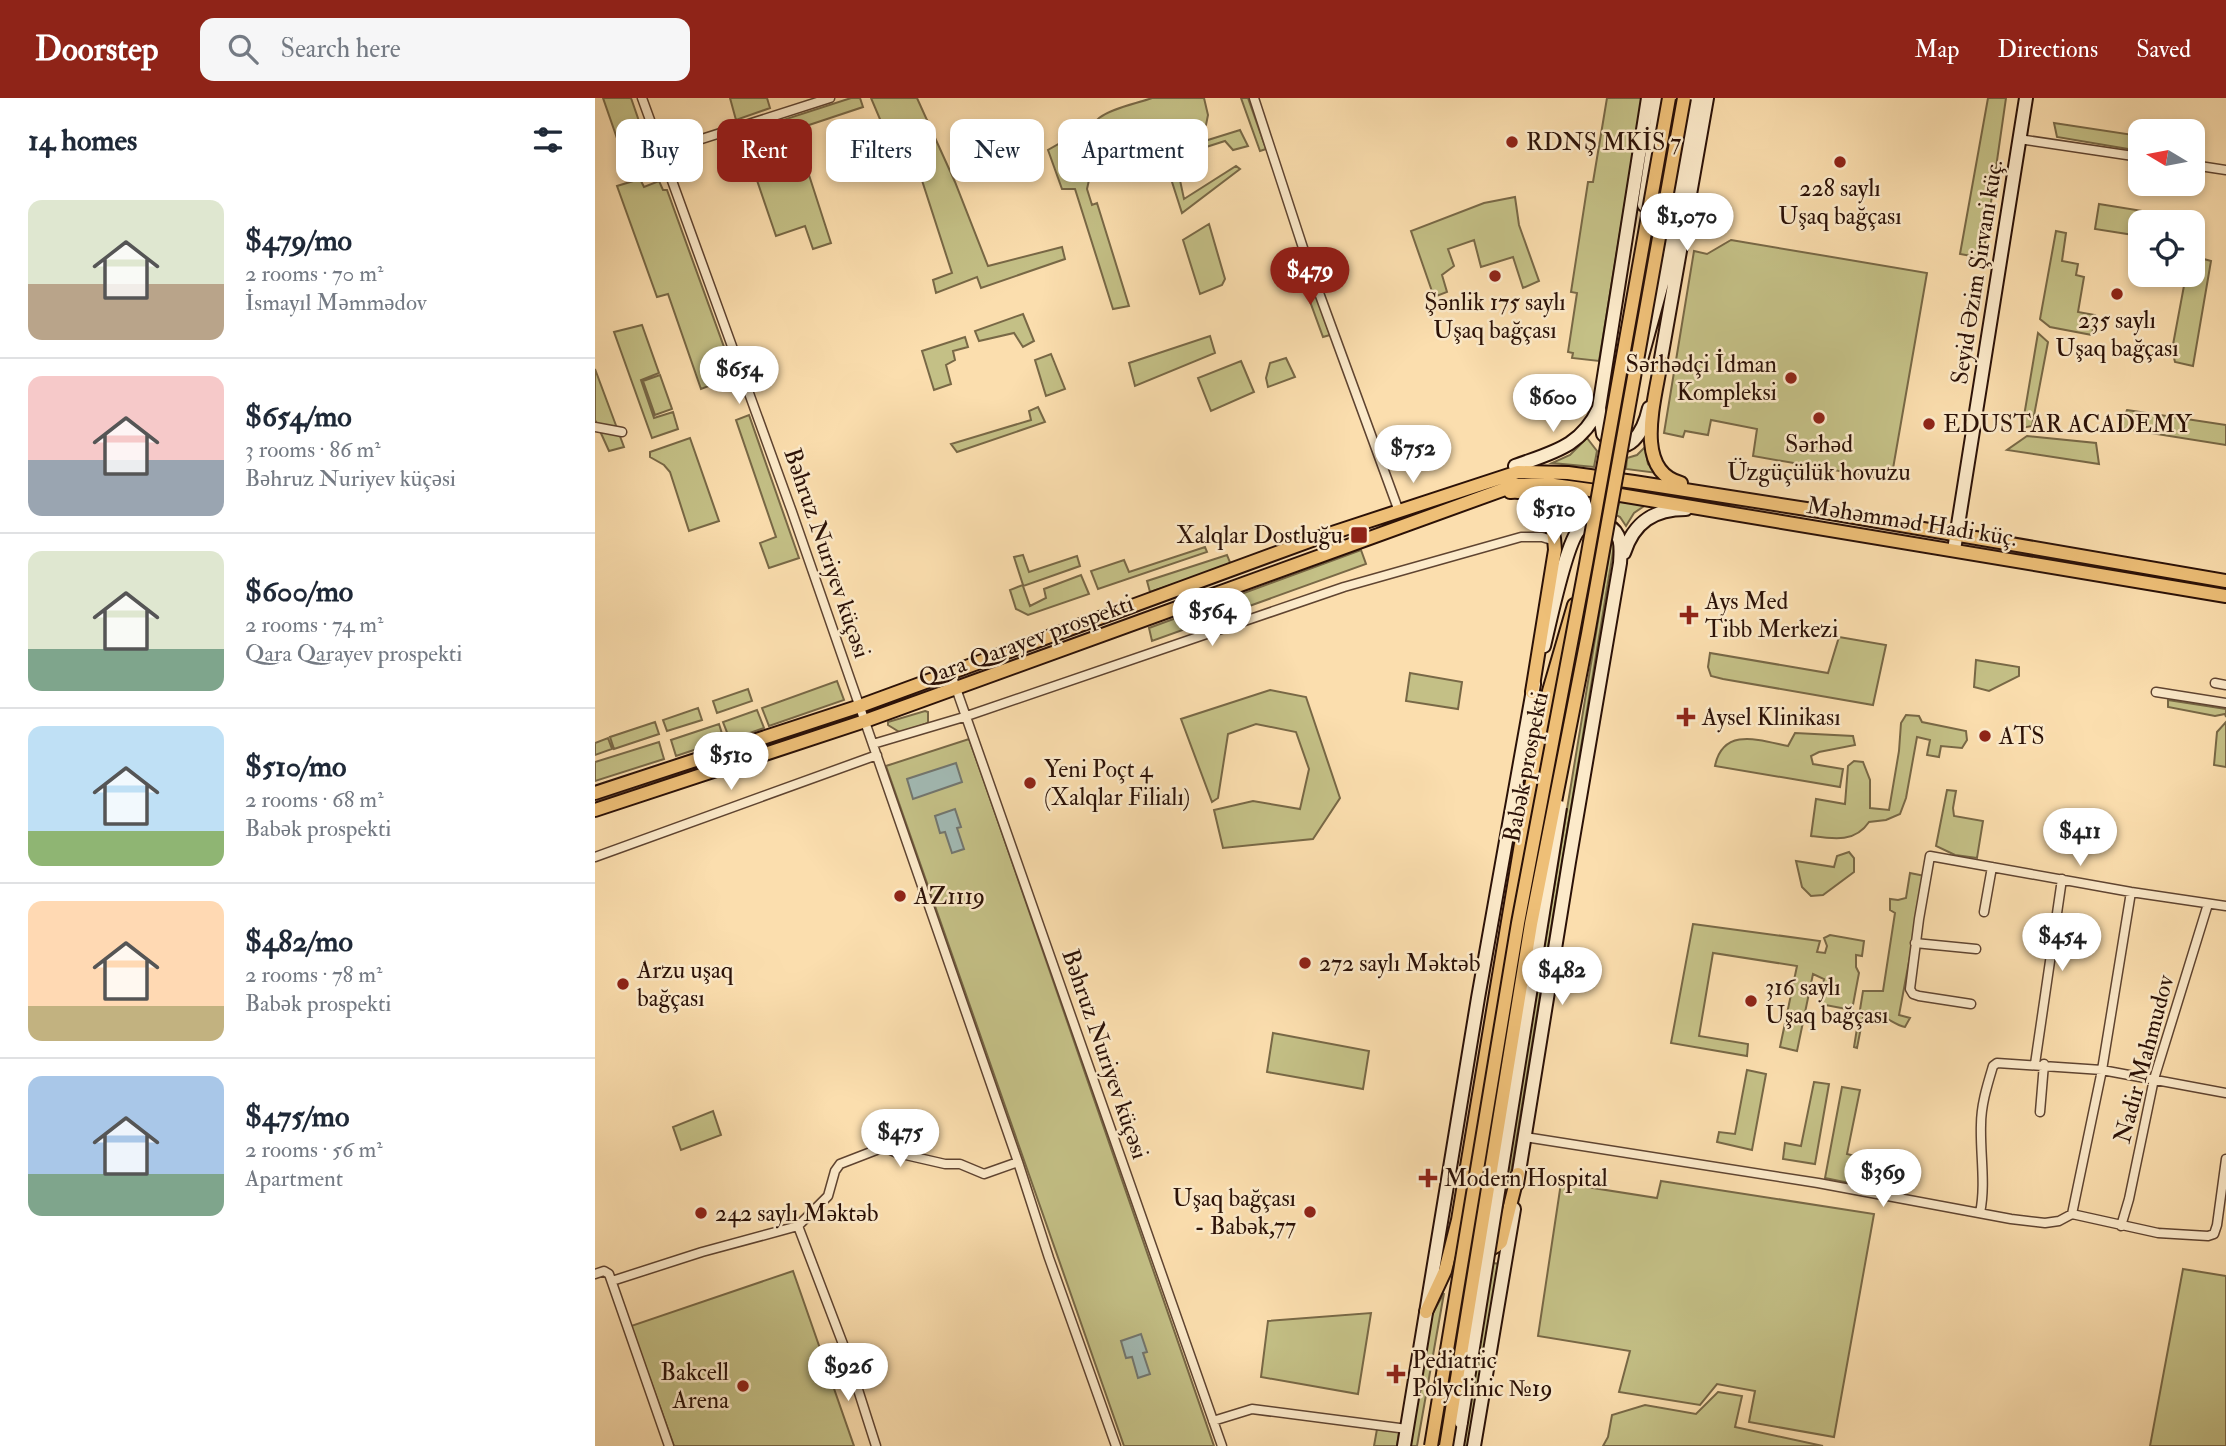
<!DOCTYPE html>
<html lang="en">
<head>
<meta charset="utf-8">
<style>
  body { margin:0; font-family:"IM FELL Double Pica",serif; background:#f6f6f7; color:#1f2937; height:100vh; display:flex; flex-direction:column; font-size:26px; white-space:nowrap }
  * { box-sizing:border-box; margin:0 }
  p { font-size:23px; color:#747a83 }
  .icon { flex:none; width:38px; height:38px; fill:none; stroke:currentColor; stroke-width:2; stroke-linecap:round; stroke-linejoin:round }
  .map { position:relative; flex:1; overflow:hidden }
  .sheet { display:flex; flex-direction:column; background:#fff; width:595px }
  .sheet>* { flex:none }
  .guide { position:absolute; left:21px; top:21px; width:665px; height:63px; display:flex; gap:14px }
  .needle { width:46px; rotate:280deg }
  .fabs { position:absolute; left:1533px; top:21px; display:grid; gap:14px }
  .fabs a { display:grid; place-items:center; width:77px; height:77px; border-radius:14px; background:#fff; box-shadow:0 4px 10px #0003; font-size:35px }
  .price { position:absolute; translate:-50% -60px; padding:0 16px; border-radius:24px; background:#fff; color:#222; font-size:23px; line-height:46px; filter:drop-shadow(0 2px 4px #0008) }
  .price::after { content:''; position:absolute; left:50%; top:42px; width:21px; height:16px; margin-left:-10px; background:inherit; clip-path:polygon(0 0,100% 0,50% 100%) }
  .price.on { background:#8f2418; color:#fff }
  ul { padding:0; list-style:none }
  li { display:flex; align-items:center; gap:21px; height:175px; padding:0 28px }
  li+li { border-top:2px solid #e0e1e3 }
  li span { display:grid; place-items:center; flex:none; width:196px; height:140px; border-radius:14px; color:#555 }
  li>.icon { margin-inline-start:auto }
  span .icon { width:84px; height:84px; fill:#fffc; stroke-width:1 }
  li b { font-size:30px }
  h2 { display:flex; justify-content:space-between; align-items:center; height:84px; padding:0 28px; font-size:30px }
  .chip { padding:0 24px; border-radius:14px; background:#fff; box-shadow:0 4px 10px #0003; font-size:24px; line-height:63px }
  .chip.on { background:#8f2418; color:#fff }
  header { display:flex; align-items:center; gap:42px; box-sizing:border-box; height:98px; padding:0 35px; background:#8f2418; color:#fff }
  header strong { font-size:33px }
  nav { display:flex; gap:38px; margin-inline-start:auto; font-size:24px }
  .search { width:490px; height:63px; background:#f6f6f7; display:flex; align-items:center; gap:18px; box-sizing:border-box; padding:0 24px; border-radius:14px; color:#747a83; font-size:26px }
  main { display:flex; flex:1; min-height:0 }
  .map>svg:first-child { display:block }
  .green { fill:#c4c086; stroke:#786846; stroke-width:2 }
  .water { fill:#a2bab4; stroke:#72766f; stroke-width:2 }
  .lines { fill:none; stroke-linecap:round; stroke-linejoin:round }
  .minor-casing { stroke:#5f4431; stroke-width:11 }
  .secondary-casing { stroke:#2b1107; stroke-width:16 }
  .primary-casing { stroke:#2b1107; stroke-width:16 }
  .minor { stroke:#fceaca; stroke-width:8 }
  .secondary { stroke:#fceaca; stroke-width:12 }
  .primary { stroke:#eebf77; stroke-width:12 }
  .secondary-bridge-casing { stroke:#2b1107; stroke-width:16; stroke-linecap:butt }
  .primary-bridge-casing { stroke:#2b1107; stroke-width:16; stroke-linecap:butt }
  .secondary-bridge { stroke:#fceaca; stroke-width:12 }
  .primary-bridge { stroke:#eebf77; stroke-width:12 }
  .poi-dot { fill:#8f2418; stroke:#fceaca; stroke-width:2.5 }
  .labels { text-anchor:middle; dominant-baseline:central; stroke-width:5; stroke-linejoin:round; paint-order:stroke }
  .poi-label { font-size:24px; fill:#2b1107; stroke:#fceaca; text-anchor:start }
  .street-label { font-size:24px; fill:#2b1107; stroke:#fceaca }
</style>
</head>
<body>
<header>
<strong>Doorstep</strong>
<div class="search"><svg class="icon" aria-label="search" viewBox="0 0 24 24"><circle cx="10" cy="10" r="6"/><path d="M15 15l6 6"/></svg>Search here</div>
<nav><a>Map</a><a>Directions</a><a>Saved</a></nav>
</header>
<main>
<section class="sheet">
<h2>14 homes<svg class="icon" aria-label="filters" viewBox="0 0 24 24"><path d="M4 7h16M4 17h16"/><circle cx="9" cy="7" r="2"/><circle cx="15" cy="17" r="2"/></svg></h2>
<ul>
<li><span style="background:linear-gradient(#dfe7d0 60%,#b9a48a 0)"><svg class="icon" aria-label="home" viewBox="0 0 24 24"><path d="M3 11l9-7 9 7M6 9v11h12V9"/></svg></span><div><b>$479/mo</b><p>2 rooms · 70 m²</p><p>İsmayıl Məmmədov</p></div></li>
<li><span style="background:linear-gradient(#f6c9c9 60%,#9aa5b1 0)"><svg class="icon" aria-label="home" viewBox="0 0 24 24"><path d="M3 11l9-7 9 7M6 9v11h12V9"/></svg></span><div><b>$654/mo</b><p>3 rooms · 86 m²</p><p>Bəhruz Nuriyev küçəsi</p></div></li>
<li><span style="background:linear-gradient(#dfe7d0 70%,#7fa58c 0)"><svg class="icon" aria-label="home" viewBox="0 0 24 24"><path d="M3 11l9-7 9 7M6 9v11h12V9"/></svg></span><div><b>$600/mo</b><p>2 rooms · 74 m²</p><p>Qara Qarayev prospekti</p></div></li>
<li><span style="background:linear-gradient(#bfe0f5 75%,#8fb573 0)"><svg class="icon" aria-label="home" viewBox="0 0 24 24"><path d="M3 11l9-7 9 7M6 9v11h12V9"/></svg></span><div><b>$510/mo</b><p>2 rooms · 68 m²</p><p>Babək prospekti</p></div></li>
<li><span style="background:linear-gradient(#ffd9b3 75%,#c2b280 0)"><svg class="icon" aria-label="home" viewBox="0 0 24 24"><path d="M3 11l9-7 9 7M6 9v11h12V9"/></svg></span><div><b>$482/mo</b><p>2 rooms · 78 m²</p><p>Babək prospekti</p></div></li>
<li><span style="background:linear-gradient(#a9c7e8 70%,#7fa58c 0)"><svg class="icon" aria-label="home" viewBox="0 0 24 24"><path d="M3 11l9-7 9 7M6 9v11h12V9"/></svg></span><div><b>$475/mo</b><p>2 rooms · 56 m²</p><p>Apartment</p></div></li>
</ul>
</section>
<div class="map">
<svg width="1631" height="1348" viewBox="0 0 1631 1348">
  <rect width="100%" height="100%" fill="#fbdeae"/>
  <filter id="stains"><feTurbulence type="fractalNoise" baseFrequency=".00286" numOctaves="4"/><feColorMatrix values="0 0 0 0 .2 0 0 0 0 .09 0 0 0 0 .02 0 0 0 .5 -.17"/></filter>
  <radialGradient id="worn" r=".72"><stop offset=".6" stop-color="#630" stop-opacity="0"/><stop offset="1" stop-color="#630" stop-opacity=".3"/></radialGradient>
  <path class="green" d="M8,0H36L54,52L40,47L24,46Z
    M135,0H172L175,10L141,22Z
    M256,0H265L268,9L193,34L188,22Z
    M276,0H322L360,84L393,168L467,149L470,161L386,190L382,179L341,195L338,182L357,175L309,27L290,33Z
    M557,0H609L613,17L611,27L602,33L518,62L511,63L495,53C483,14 529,10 557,0Z
    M646,0H653L671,51L665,53Z
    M1012,0H1047L1004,263L977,260L978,255L973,254L982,195L976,194L993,84H998Z
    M1393,0H1411L1388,160L1365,156Z
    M1459,25L1545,38V53L1462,39Z
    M645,32L653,48L638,52L630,43L580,59L589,101L641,68L645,71L587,115L568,56Z
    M203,43L236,145L218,151L210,128L181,138L154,59Z
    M467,44L475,53L486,48L492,58L505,67L496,73L492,91L497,107L502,105L534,208L518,211L480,91H467L453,52Z
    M45,81L49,89L64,83L68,92H72L137,271V279L106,291L73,196L62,199L22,88Z
    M920,99L924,127L944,183L928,190L918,159L886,169L879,142L853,151L859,168L847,177L852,194L839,199L816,133L889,105Z
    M1504,106L1591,120V124H1545V138L1500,131Z
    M614,126L630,181L627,187L605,196L588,142Z
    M1461,133L1471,135L1467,163L1483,166L1481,177L1489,179L1483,214L1500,217L1497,237L1455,229L1445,221Z
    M1136,142L1332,175L1296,382L1158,358L1162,331L1116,322L1113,337L1090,333L1088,339L1069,335L1099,153L1112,156Z
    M1598,158L1616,163L1598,268L1580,264L1577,252L1591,177H1598Z
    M717,184L735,237L728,239L709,187Z
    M428,216L439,243L428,249L419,235L384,243L380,233Z
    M47,227L64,275L46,282L59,320L78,314L83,331L57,340L19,234Z
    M1443,235L1453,244L1437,328L1427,330Z
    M615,238L620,255L540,288L534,265Z
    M370,239L373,249L358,253L360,262L351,267L356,286L339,292L327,253Z
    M456,256L470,291L451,298L440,262Z
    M691,260L700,279L673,289L671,280L675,265Z
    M646,263L659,294L616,313L603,280Z
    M0,271L29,349L14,353L0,322Z
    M65,277L77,311L60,317L48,283Z
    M443,309L450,324L362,354L356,346L436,322L434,313Z
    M1532,312L1631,327V347L1524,330Z
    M154,317L204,460L174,470L165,445L181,439L141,322Z
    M1432,338L1501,345L1504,366L1412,352Z
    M95,340L124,423L94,433L75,374L69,367L55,359V354Z
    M992,340L1002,353L999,369L957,365L975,357Z
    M1050,349L1053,366L1062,375L1031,371L1032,360L1042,357Z
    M954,394L993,400L990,416L979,420L969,432L962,409Z
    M1025,401L1055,404L1039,415L1031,428L1025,419L1021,417Z
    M1017,438L1020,442L912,1099L901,1142Z
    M610,449L612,454L503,491L496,473L529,462L534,474Z
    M766,452L771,466L557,543L554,530Z
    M428,457L434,474L482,458L485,468L428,488L435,508L451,500L449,491L486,477L494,496L433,517L421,511L415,492L428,487L419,459Z
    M632,457L636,467L555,494L552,483Z
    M1244,539L1291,547L1278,607L1128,581L1116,578L1113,569L1115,555L1233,575Z
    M1381,562L1424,569V578L1394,593L1379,589Z
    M815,575L867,584L863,611L811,603Z
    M242,583L249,602L174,628L167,610Z
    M153,591L157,603L122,615L118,603Z
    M675,592L711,599L745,700L718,741L628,750L619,712L658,703L705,711L714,671L701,634L661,626L633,636L623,700L617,704L586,621Z
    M1573,602L1631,611V619L1630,616L1620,618L1573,609Z
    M103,610L107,622L72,633L68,622Z
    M162,612L169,630L135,642L128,624Z
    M330,613L333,614V625L306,635L293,627V624Z
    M1311,617L1324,618L1327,624L1371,633L1372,642L1367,650L1346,648L1344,659L1332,657L1335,642L1322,639L1311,700L1305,716L1291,722L1274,724C1260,745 1238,741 1216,738L1221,701L1250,706L1253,668L1259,663L1268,664L1275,682V710L1294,712L1304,653L1306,625Z
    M60,624L64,636L19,651L15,639Z
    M1631,624V669L1619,667L1622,634Z
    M124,626L129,642L81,658L76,642Z
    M1200,635L1258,638L1260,647L1224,654L1216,658L1218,666L1248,671L1245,689L1120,668C1128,629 1164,642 1193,648Z
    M13,640L17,651L0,657V645Z
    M374,641L388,680L619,1348H529L291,668Z
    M64,644L69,661L0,683V664Z
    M1352,692L1361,693L1358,710L1359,718L1388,723L1382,760L1360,757L1341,748Z
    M1254,754L1259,760V774L1228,797L1216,798L1207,789L1201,763L1239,769L1242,758Z
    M1315,775L1330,778L1304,917L1315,920L1310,929C1295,926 1287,911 1268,919L1262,950L1259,949L1268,893H1288L1300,815L1295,812V801L1303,802L1311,800Z
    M1098,826L1225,843L1222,854L1230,855L1232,848L1229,840L1235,837L1269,843L1267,858L1261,857V869L1264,875L1257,912L1225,906L1229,881L1218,876L1202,953L1185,949L1202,868L1118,855L1104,938L1153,946L1152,958L1076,945Z
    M678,935L774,953L768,991L672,974Z
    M1152,972L1171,976L1157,1052L1122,1044L1124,1034L1140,1036Z
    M1219,984L1234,986L1220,1066L1188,1061L1190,1045L1206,1048Z
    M1247,989L1265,992L1252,1056L1268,1060L1264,1087L1230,1080Z
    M118,1013L126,1037L86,1052L78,1029Z
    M1066,1083L1279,1116L1239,1339L1154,1324L1160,1293L1122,1286L1105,1307L1024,1294L1035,1253L943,1238L966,1085L1062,1100Z
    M897,1165L906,1166L873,1348H868Z
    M1588,1171L1631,1178V1348H1555Z
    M198,1173L259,1348H79L36,1228Z
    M849,1195L822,1348H815L836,1218Z
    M776,1215L763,1296L666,1279L673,1223Z
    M1123,1294L1147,1298L1140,1329L1228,1348H1008L1013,1339L1017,1317L1050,1307L1101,1316Z
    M782,1331L804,1334L802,1348H779Z"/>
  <path class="water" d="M361,665L367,684L318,701L312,681Z
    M360,711L366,729L362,730L369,751L357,755L350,734L345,735L340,718Z
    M546,1236L552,1254L548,1255L555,1276L543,1280L537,1259L531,1260L526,1243Z"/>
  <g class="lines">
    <defs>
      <path id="minor" d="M47,0L196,411L423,1064L454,1160L521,1348
        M659,0L712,162L802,408
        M1424,41L1545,59
        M66,54L235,0
        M1598,67L1631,72
        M0,329L27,334
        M356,576L627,1348
        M1620,585L1631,587
        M1561,594L1631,605
        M278,646L369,619L749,489L926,439H947L960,443
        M0,759L282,657
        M1389,814L1397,769
        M1320,845L1381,851
        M1376,906L1324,898L1318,896L1315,891L1324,821L1335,758L1536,794L1631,808
        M1440,966L1467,781
        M1445,1014L1449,966
        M930,1039L1223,1085L1416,1121L1450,1125L1464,1123L1477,1116L1563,1135L1613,1138L1619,1136L1622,1127L1631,1061
        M1385,1115C1391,1086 1385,1056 1386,1027C1386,1007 1392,988 1398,968L1402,965L1507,972L1631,995
        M1477,1116L1507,972L1536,794
        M203,1128L251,1254L281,1348
        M1526,1128L1534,1101L1559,981L1613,806
        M0,1176L9,1173L14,1176L74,1348
        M17,1183L107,1154L203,1128L233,1098L240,1073L245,1066L289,1049L302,1055L350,1066H365L389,1076L423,1064
        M618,1323L657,1311L812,1331"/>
      <path id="secondary" d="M1053,0L1004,310L1008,336C1033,365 1049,332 1054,310
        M1049,107L1065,0
        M1046,262L1074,160L1101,0
        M1064,272L1112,0
        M920,368C958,354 986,349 1004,310
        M1359,452L1431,0
        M1029,455C1039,424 1059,411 1091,411
        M922,1086L974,764L1025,465C1026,451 1028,435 1012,427C1003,422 990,425 983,433C970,450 955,524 949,548
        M809,1348L883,900L939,586
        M862,1348L866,1324
        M879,1348L919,1111"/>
      <path id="primary" d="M1066,263C1061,299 1037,373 1086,385
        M915,394C948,390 959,425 960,452L937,594
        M0,695L265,608L728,438L923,374L973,375L1039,384L1224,413L1631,483
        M0,712L270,623L921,387L952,386L995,392L1631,498
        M864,1140C875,1156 892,1157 906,1144L923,1076
        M831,1214L850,1173L863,1122L932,710L954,593L979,507"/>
    </defs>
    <use href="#minor" class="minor-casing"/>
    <use href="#secondary" class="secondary-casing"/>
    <use href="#primary" class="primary-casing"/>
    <use href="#minor" class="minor"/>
    <use href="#secondary" class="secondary"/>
    <use href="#primary" class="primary"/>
    <defs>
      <path id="secondary-bridge" d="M866,1324L965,709"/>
      <path id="primary-bridge" d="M836,1348L923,825L991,466L1074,0
        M851,1348L936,826L993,536L1089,0"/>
    </defs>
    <use href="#secondary-bridge" class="secondary-bridge-casing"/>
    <use href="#primary-bridge" class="primary-bridge-casing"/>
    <use href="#secondary-bridge" class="secondary-bridge"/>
    <use href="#primary-bridge" class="primary-bridge"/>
  </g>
  <g class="poi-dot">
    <circle cx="917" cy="44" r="7"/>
    <circle cx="1245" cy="64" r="7"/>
    <circle cx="900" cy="178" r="7"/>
    <circle cx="1522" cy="196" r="7"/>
    <circle cx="1196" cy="280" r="7"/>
    <circle cx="1224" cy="320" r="7"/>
    <circle cx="1334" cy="326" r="7"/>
    <rect x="755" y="428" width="18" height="18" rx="3.5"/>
    <path d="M1090.5 506.5h7v7h7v7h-7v7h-7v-7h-7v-7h7z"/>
    <path d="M1087.5 608.5h7v7h7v7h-7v7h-7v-7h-7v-7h7z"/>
    <circle cx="1390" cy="638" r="7"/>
    <circle cx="435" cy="685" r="7"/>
    <circle cx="305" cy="798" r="7"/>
    <circle cx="710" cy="865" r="7"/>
    <circle cx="28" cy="886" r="7"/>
    <circle cx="1156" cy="903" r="7"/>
    <path d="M829.5 1069.5h7v7h7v7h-7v7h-7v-7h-7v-7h7z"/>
    <circle cx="715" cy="1114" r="7"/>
    <circle cx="106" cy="1115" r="7"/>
    <path d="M797.5 1265.5h7v7h7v7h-7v7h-7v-7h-7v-7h7z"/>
    <circle cx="148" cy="1288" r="7"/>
  </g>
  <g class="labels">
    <g class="poi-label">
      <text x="931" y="44">RDNŞ MKİS 7</text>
      <text x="1245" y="90" text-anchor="middle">228 saylı<tspan x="1245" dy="28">Uşaq bağçası</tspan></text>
      <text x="900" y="204" text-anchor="middle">Şənlik 175 saylı<tspan x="900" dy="28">Uşaq bağçası</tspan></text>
      <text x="1522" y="222" text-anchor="middle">235 saylı<tspan x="1522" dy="28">Uşaq bağçası</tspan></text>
      <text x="1182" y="266" text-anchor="end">Sərhədçi İdman<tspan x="1182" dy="28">Kompleksi</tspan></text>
      <text x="1348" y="326">EDUSTAR ACADEMY</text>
      <text x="1224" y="346" text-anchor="middle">Sərhəd<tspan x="1224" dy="28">Üzgüçülük hovuzu</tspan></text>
      <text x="748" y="437" text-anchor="end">Xalqlar Dostluğu</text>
      <text x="1110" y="503">Ays Med<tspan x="1110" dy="28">Tibb Merkezi</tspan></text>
      <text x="1107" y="619">Aysel Klinikası</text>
      <text x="1404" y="638">ATS</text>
      <text x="449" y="671">Yeni Poçt 4<tspan x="449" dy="28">(Xalqlar Filialı)</tspan></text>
      <text x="319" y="798">AZ1119</text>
      <text x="724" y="865">272 saylı Məktəb</text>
      <text x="42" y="872">Arzu uşaq<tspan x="42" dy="28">bağçası</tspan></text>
      <text x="1170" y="889">316 saylı<tspan x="1170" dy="28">Uşaq bağçası</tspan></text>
      <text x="849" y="1080">Modern Hospital</text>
      <text x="701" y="1100" text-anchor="end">Uşaq bağçası<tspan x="701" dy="28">- Babək,77</tspan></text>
      <text x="120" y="1115">242 saylı Məktəb</text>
      <text x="817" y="1262">Pediatric<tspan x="817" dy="28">Polyclinic №19</tspan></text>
      <text x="134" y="1274" text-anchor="end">Bakcell<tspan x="134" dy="28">Arena</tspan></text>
    </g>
    <g class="street-label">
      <text transform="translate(1382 174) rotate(-81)">Seyid Əzim Şirvani küç.</text>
      <text transform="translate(1317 424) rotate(9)">Məhəmməd Hadi küç.</text>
      <text transform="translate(232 455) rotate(71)">Bəhruz Nuriyev küçəsi</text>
      <text transform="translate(431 543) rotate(-20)">Qara Qarayev prospekti</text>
      <text transform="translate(931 669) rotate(-79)">Babək prospekti</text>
      <text transform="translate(510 956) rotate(71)">Bəhruz Nuriyev küçəsi</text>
      <text transform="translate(1549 961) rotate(-75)">Nadir Mahmudov</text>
    </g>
  </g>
  <rect width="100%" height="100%" filter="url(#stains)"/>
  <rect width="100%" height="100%" fill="url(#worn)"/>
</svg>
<div class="fabs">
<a><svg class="needle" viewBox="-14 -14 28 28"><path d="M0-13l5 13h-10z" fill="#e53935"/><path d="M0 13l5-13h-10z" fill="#747a83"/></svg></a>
<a><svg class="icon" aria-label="locate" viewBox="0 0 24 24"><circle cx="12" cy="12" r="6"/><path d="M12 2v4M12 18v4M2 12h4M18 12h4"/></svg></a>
</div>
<b class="price" style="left:1092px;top:155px">$1,070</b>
<b class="price on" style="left:715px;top:209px">$479</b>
<b class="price" style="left:144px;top:308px">$654</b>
<b class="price" style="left:958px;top:336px">$600</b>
<b class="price" style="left:818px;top:387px">$752</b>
<b class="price" style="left:959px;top:448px">$510</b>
<b class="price" style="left:617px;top:550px">$564</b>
<b class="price" style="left:136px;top:694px">$510</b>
<b class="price" style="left:1485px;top:770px">$411</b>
<b class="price" style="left:1467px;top:875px">$454</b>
<b class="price" style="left:967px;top:909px">$482</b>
<b class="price" style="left:305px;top:1071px">$475</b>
<b class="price" style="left:1288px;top:1111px">$369</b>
<b class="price" style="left:253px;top:1305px">$926</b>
<div class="guide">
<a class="chip">Buy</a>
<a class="chip on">Rent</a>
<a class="chip">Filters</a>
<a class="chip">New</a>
<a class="chip">Apartment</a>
</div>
</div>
</main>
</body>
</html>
